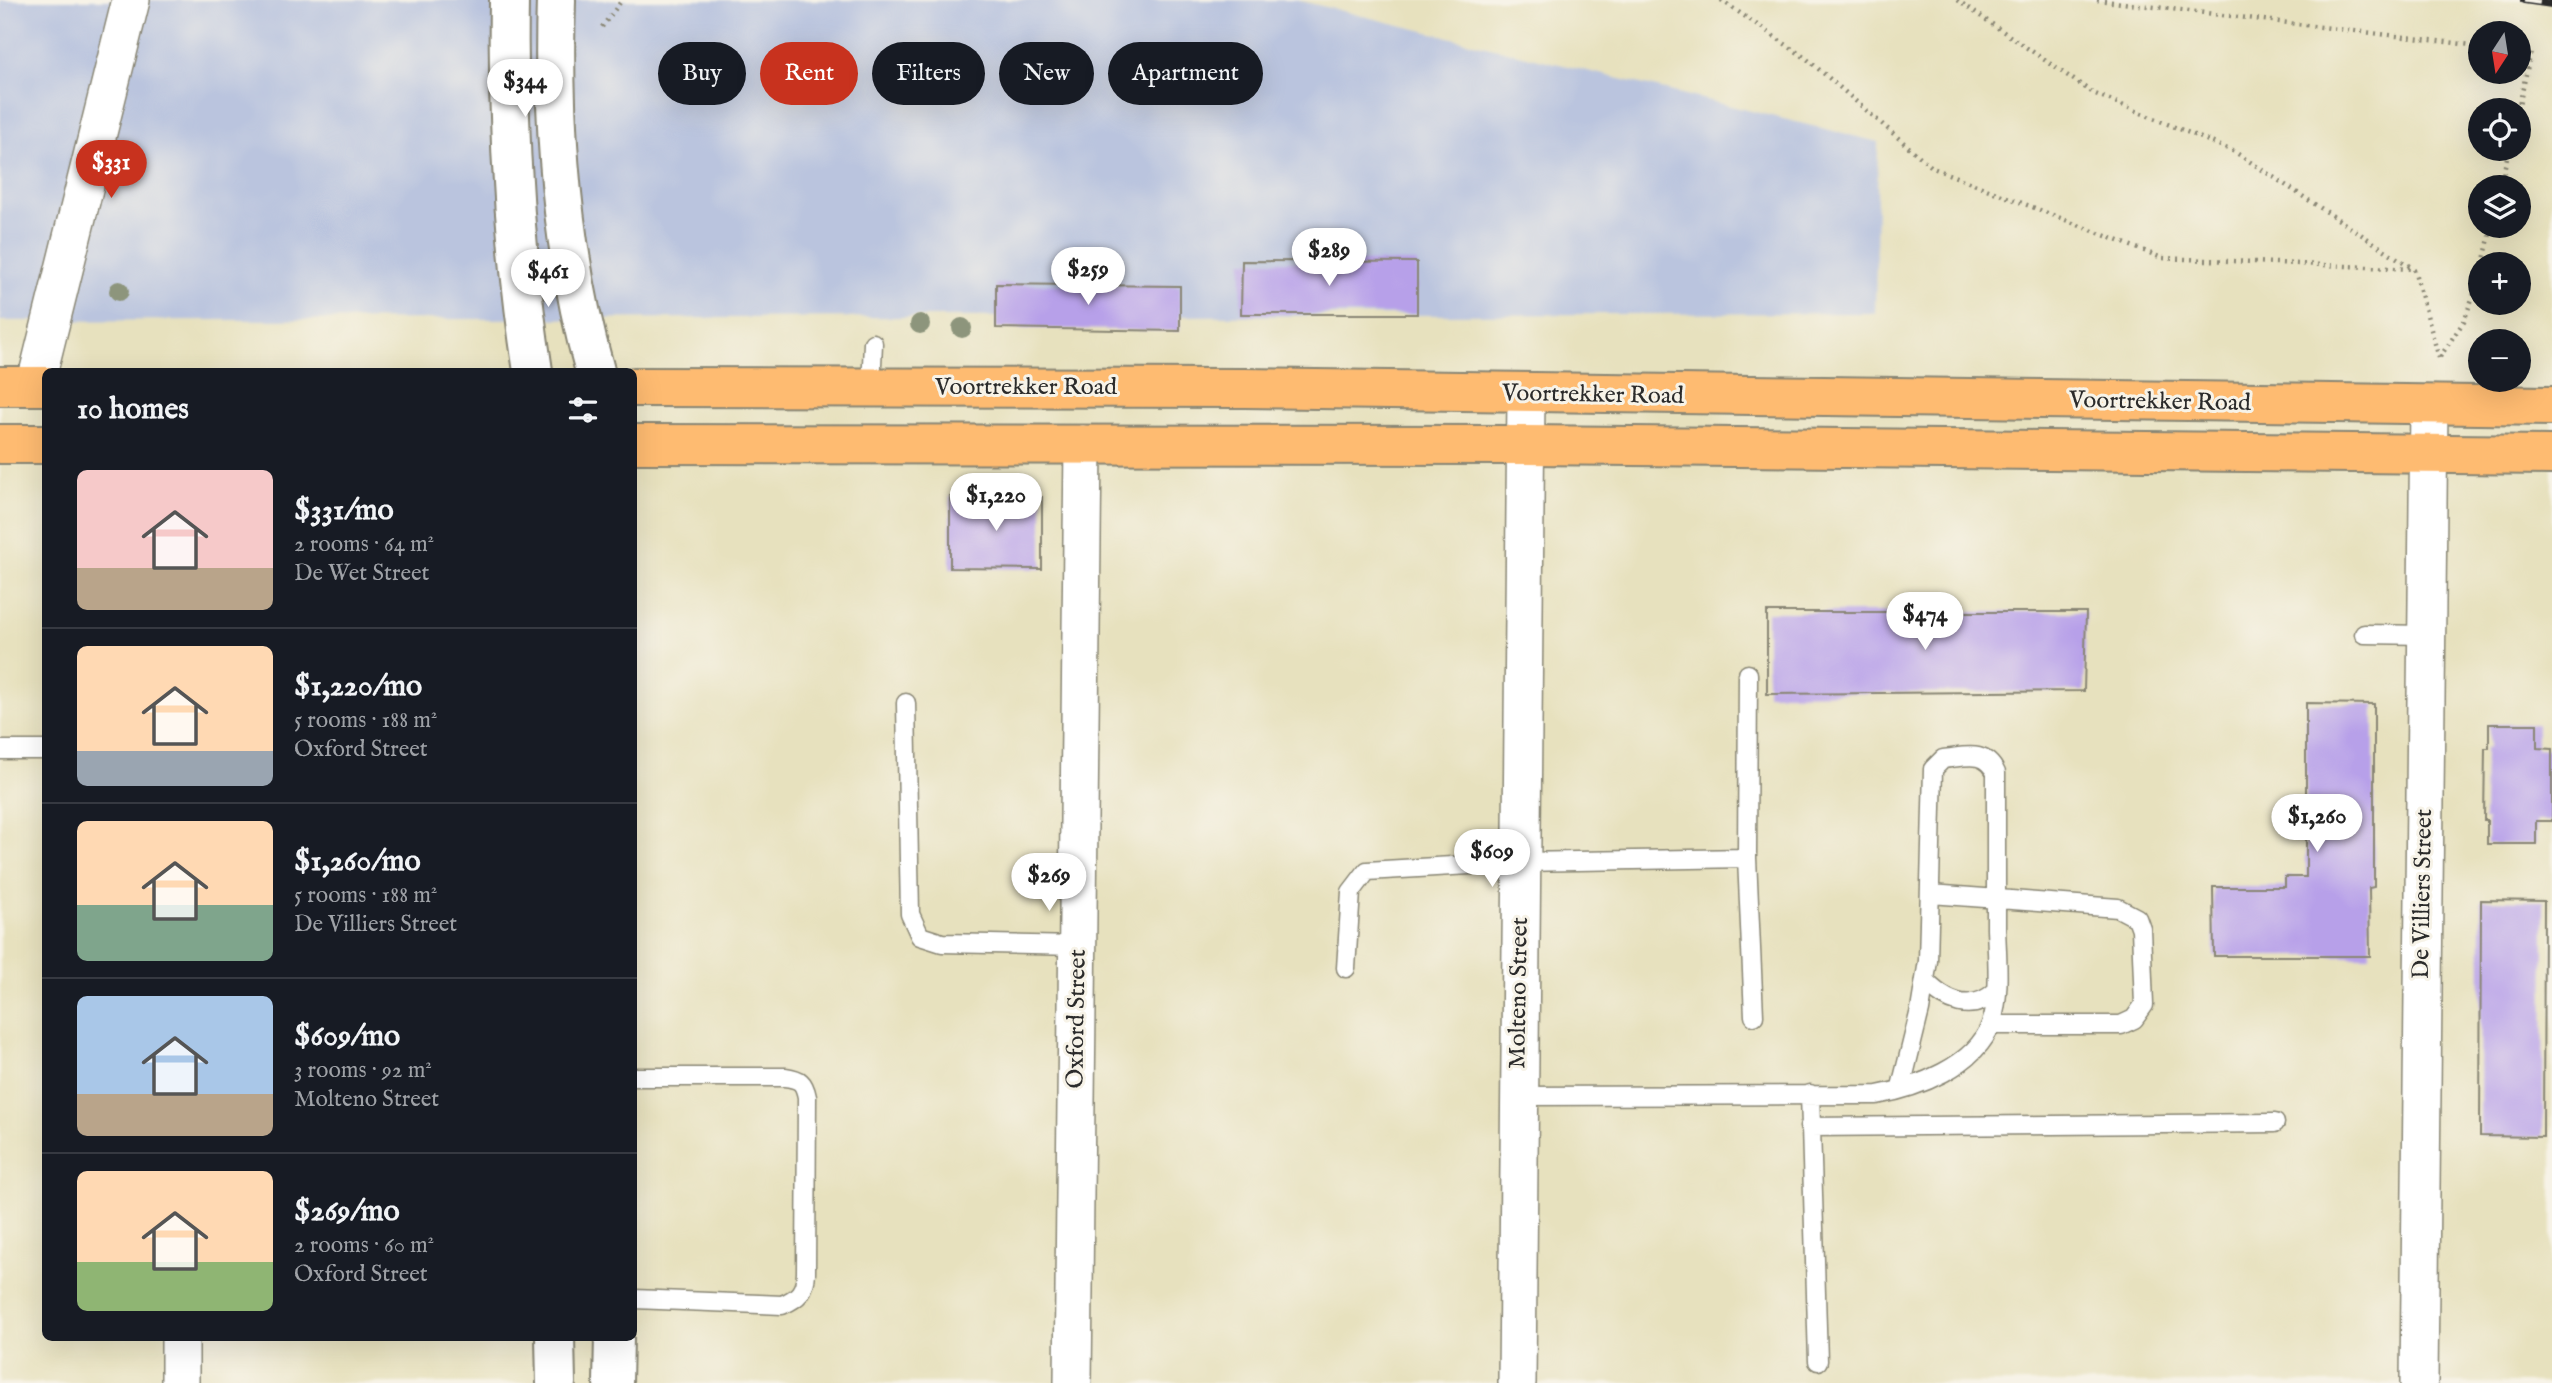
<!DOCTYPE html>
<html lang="en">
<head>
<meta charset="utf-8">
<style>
  body { margin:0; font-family:"IM FELL English",serif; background:#20242c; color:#f1f3f6; height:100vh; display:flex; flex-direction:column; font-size:26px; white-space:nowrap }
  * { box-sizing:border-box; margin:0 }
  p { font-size:23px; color:#9ea1a6 }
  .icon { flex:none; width:38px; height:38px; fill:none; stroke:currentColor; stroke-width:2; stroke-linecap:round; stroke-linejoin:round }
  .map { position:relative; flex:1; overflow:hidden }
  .sheet { position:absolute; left:42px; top:368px; width:595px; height:973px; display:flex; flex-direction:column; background:#171b24; border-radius:10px; box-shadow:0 7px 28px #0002 }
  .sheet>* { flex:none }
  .hud { position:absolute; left:658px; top:42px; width:665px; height:63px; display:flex; gap:14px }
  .needle { width:46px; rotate:192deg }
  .fabs { position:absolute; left:2468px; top:21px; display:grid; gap:14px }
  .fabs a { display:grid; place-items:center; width:63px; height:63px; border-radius:50%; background:#171b24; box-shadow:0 7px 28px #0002; font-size:35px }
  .price { position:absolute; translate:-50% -60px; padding:0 16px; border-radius:24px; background:#fff; color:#222; font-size:23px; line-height:46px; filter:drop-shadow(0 2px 4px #0008) }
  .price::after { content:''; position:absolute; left:50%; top:42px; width:21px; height:16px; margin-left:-10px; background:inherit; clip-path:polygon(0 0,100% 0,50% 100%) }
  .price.current { background:#c8321e; color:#fff }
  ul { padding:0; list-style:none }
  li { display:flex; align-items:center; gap:21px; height:175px; padding:0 35px }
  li+li { border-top:2px solid #363941 }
  li span { display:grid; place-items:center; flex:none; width:196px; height:140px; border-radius:10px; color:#555 }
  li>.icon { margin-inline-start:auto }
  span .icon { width:84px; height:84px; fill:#fffc; stroke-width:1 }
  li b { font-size:30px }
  h2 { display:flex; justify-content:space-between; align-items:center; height:84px; padding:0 35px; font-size:30px }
  .chip { padding:0 24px; border-radius:32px; background:#171b24; box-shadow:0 7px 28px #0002; font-size:24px; line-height:63px }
  .chip.current { background:#c8321e; color:#fff }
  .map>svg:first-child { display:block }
  .industrial { fill:#bac4de }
  .building { fill:#b7a0e9 }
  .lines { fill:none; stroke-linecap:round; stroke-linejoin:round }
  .service-casing { stroke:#898674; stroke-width:21 }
  .minor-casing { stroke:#898674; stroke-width:40 }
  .tertiary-casing { stroke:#898674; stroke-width:42 }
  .primary-casing { stroke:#898674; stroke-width:42 }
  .path { stroke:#898674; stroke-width:4.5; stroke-dasharray:2 5; stroke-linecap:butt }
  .service { stroke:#fff; stroke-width:18 }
  .minor { stroke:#fff; stroke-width:37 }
  .tertiary { stroke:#fff; stroke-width:38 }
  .primary { stroke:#febb71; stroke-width:38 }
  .rail-casing { stroke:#2b2b2b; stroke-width:8 }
  .rail { stroke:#f7f3e8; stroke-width:5; stroke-dasharray:16; stroke-linecap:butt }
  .tree { fill:#8d957b }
  .labels { text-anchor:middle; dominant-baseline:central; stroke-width:6; stroke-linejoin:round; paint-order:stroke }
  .street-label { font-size:24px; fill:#2b2b2b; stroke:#f7f3e8 }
</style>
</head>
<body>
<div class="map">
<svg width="2552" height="1383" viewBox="0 0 2552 1383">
  <rect width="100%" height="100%" fill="#f7f3e8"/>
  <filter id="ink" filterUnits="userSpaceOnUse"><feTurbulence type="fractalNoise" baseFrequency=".0143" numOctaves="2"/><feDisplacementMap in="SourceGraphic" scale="14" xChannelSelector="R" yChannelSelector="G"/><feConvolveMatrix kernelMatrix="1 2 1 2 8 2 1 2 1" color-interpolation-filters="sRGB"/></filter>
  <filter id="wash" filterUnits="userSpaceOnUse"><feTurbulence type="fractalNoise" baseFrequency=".00686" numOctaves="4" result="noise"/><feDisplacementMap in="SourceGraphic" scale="28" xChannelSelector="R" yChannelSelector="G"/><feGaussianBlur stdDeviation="1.57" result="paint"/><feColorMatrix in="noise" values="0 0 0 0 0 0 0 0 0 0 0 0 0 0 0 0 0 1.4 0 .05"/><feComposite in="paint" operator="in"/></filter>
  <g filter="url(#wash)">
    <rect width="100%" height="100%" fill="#e7e1be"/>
    <path class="industrial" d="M0,0H1297L1878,142L1875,313L0,321Z"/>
    <g id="blocks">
      <path class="building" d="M1242,261L1417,262V314H1241Z
        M996,284L1180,286V331L996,328Z
        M950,497H1042V569L950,568Z
        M1767,612H2086L2084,691L1767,694Z
        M2306,703L2374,704V887L2369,888L2370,956H2214L2213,887H2285V877H2306Z
        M2489,724H2537V748L2552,749V821H2536V844H2487V820H2484L2485,748H2489Z
        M2481,900L2544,901L2543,1137L2480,1136Z"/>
    </g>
  </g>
  <g filter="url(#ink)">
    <use href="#blocks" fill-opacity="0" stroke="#898674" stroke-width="2"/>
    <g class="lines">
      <defs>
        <path id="service" d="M871,387L873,343
          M2364,634L2426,635
          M906,703L910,914L920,936L942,943L1077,946
          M0,750H46
          M1747,858L1748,674
          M1931,894L2118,908L2137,918L2141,929L2144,1005L2134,1019L2121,1025H1991
          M1346,968L1351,892L1367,871L1521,862L1747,858L1754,1016
          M1926,982C1946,1002 1971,1014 1995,992
          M634,1077H785C800,1079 804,1082 807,1097L806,1273C805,1291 799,1298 782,1305L634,1299
          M1810,1094L1818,1361
          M1517,1096L1877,1095C1916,1088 1976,1066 1991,1024C2001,996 1997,958 1996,928C1996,876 1996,825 1996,773C1985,749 1965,757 1943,759L1933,769L1928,961L1920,1010L1901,1087
          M1809,1127L2275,1123"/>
        <path id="minor" d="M35,386L131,0
          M180,1383V1337
          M1073,1383L1083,444
          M1517,1383L1526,394
          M2419,1383L2429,405"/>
        <path id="tertiary" d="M509,0C507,124 514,249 533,371
          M556,0C552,125 561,250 595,371
          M555,1337L556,1383
          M613,1383L614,1337"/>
        <path id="primary" d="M0,386H46
          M634,387L1244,388L2552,406
          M0,444H46
          M634,444L1527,445L2552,455"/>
      </defs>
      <use href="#service" class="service-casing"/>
      <use href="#minor" class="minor-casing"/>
      <use href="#tertiary" class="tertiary-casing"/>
      <use href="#primary" class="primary-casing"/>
      <path class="path" d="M1721,0L1807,59L1933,168L2162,258L2414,269
        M1957,0L2093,93L2235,152L2414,269L2439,358
        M2097,0L2480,46
        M602,27L622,0
        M2518,110L2531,52L2518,50
        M2500,187L2509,149
        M2483,264L2492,226
        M2440,357L2464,321L2480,277"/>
      <use href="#service" class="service"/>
      <use href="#minor" class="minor"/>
      <use href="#tertiary" class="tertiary"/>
      <use href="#primary" class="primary"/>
      <defs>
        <path id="rail" d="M2524,0L2552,4"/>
      </defs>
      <use href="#rail" class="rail-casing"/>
      <use href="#rail" class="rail"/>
    </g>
    <g class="tree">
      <circle cx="119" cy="291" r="10"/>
      <circle cx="920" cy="324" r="10"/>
      <circle cx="962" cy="328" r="10"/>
    </g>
  </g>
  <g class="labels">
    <g class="street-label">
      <text x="1026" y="387">Voortrekker Road</text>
      <text transform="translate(1593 395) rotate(1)">Voortrekker Road</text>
      <text transform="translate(2160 402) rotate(1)">Voortrekker Road</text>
      <text transform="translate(2423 894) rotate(-89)">De Villiers Street</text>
      <text transform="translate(1519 993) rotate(-89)">Molteno Street</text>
      <text transform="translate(1077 1019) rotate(-89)">Oxford Street</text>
    </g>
  </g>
</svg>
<div class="fabs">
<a><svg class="needle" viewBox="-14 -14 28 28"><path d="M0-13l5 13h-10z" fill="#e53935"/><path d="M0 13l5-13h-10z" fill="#9ea1a6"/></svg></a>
<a><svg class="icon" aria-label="locate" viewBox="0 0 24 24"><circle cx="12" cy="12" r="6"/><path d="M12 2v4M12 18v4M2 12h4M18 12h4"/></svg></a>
<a><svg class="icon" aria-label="layers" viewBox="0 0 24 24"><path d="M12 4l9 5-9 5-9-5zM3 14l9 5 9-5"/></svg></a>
<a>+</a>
<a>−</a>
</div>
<b class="price" style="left:525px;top:119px">$344</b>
<b class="price current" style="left:111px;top:200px">$331</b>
<b class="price" style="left:1329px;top:288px">$289</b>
<b class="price" style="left:1088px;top:307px">$259</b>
<b class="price" style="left:548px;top:309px">$461</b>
<b class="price" style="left:996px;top:533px">$1,220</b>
<b class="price" style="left:1925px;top:652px">$474</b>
<b class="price" style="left:2317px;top:854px">$1,260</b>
<b class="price" style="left:1492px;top:889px">$609</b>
<b class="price" style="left:1049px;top:913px">$269</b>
<div class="hud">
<a class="chip">Buy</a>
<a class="chip current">Rent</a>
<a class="chip">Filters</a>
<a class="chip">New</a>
<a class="chip">Apartment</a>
</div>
<section class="sheet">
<h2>10 homes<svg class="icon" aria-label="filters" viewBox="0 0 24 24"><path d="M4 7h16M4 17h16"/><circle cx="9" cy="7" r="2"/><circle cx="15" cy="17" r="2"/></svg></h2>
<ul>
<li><span style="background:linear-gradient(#f6c9c9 70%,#b9a48a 0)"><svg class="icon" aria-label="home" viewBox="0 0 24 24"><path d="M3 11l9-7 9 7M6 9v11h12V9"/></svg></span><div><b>$331/mo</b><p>2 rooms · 64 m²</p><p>De Wet Street</p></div></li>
<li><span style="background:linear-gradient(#ffd9b3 75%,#9aa5b1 0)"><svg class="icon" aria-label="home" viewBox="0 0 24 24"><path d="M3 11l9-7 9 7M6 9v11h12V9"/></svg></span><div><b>$1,220/mo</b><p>5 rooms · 188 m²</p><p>Oxford Street</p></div></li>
<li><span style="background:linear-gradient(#ffd9b3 60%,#7fa58c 0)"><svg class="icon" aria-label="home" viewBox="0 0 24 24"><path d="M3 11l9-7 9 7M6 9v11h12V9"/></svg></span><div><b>$1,260/mo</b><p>5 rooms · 188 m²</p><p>De Villiers Street</p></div></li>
<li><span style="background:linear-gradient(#a9c7e8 70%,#b9a48a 0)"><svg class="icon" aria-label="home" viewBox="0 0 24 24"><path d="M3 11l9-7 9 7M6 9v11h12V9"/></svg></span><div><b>$609/mo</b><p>3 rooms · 92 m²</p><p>Molteno Street</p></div></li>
<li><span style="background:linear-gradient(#ffd9b3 65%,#8fb573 0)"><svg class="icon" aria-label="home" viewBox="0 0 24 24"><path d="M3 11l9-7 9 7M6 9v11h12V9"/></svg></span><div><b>$269/mo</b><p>2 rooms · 60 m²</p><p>Oxford Street</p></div></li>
</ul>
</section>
</div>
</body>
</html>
